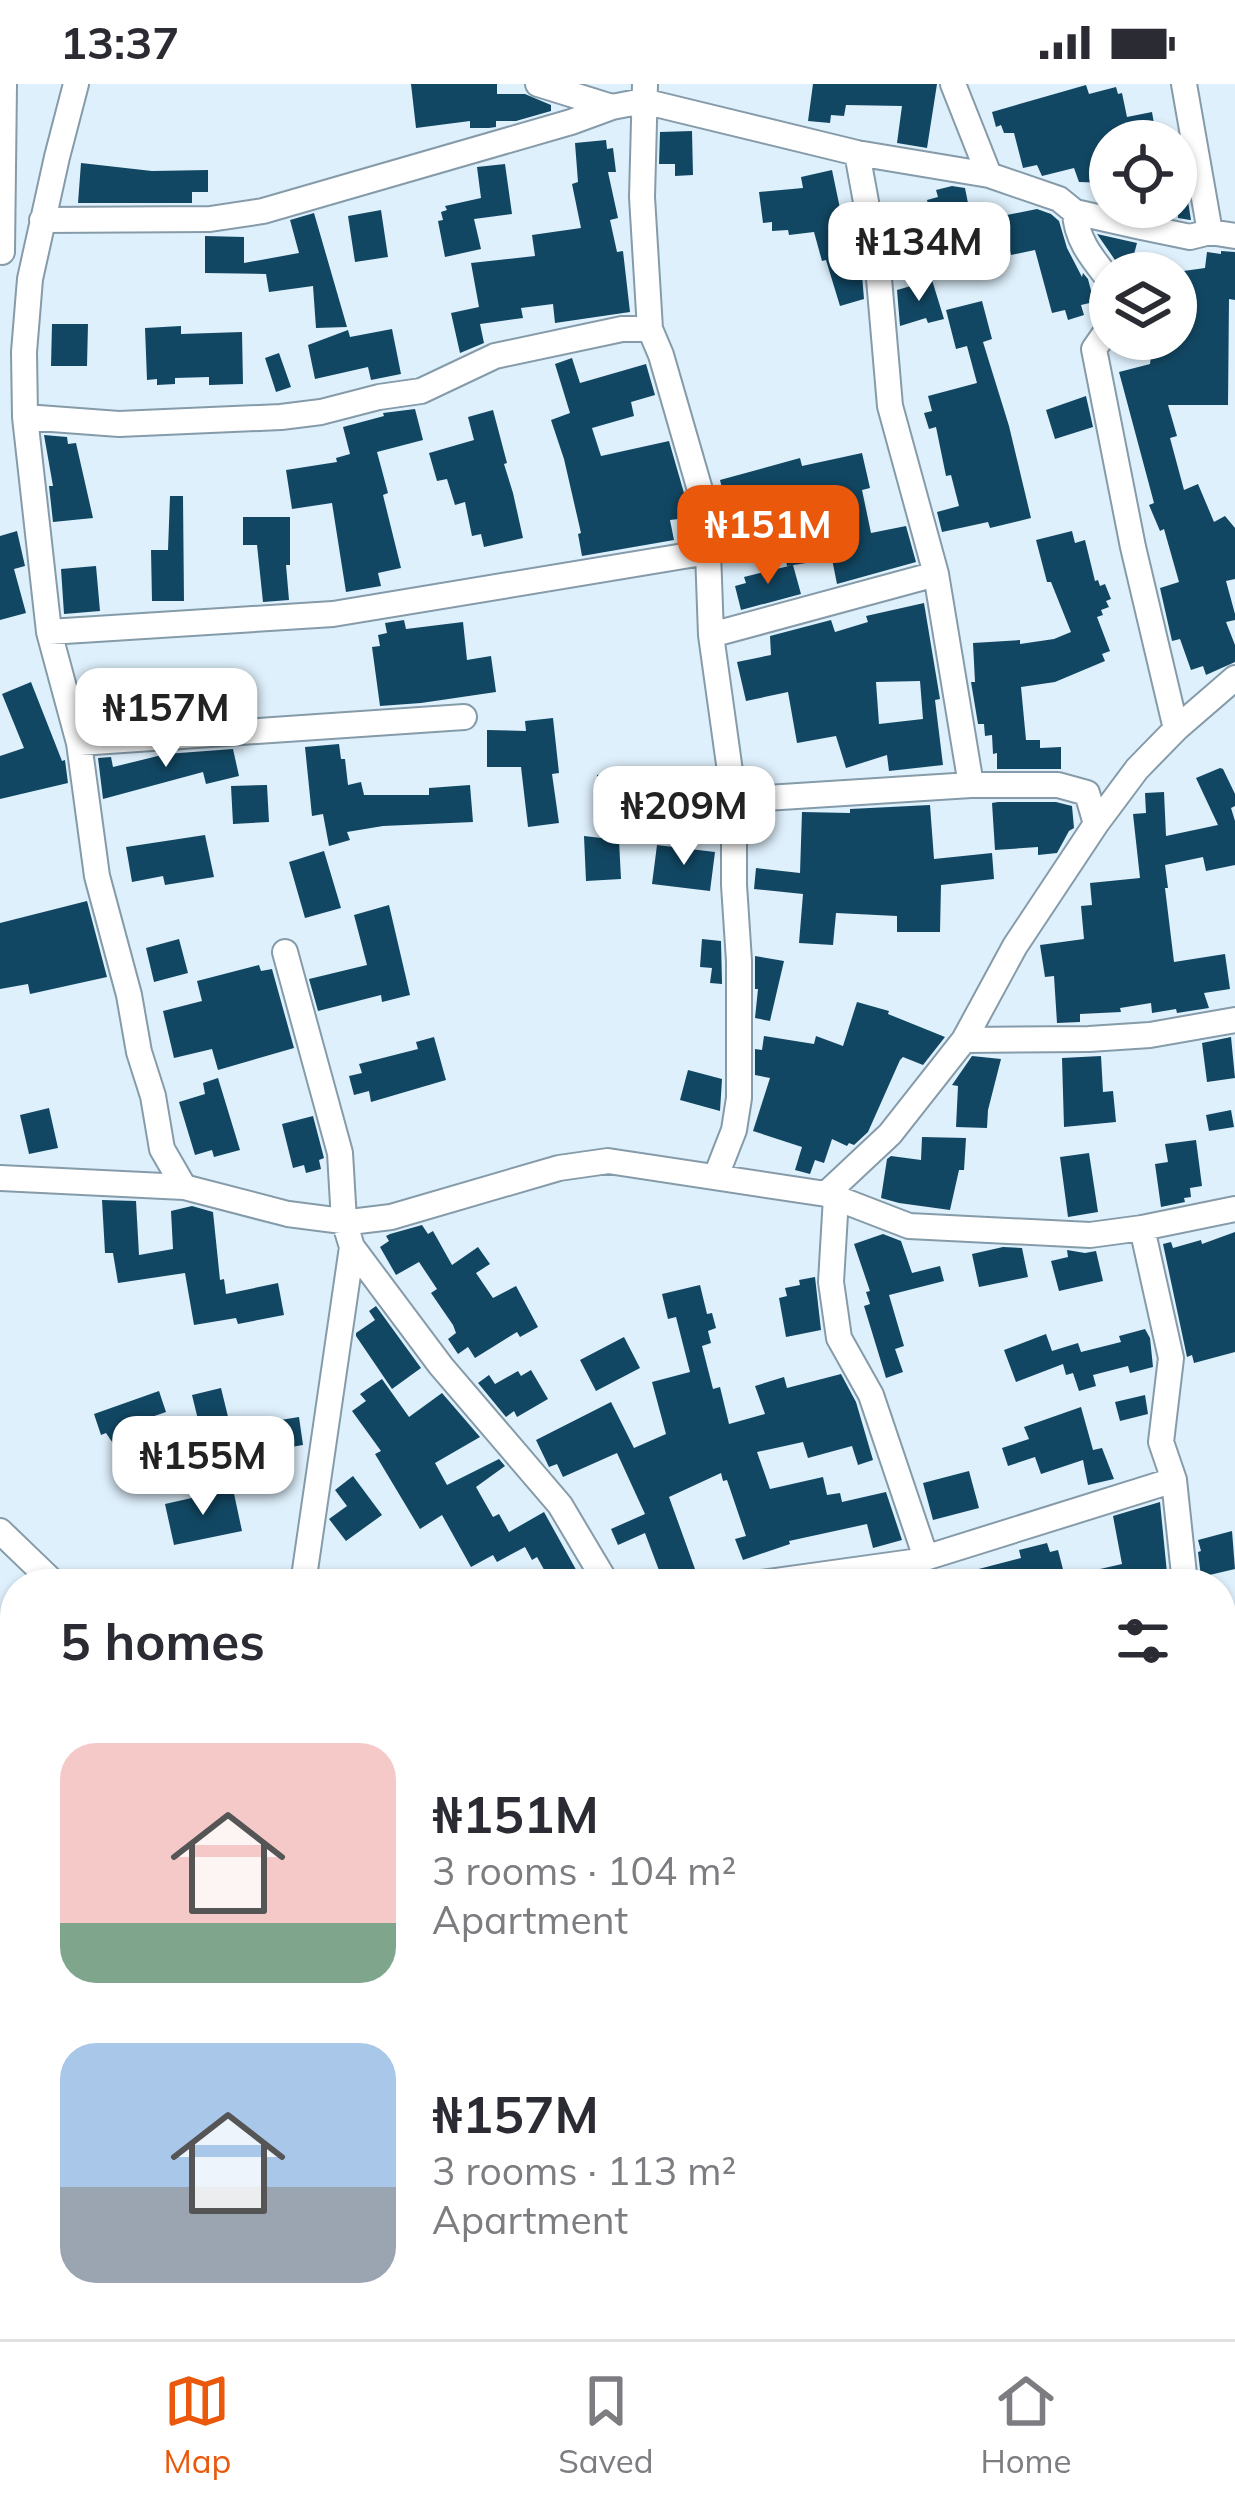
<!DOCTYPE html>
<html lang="en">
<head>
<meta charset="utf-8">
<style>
  body { margin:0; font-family:Mulish,sans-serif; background:#f7f7f7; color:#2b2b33; height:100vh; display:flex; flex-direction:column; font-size:45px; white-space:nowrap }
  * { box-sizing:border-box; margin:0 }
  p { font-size:39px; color:#7c7c81 }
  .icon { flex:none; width:66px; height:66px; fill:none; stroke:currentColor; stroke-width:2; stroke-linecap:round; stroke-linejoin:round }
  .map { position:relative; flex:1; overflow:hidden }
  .sheet { position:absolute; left:0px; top:1485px; width:1236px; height:771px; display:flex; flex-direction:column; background:#fff; border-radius:48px 48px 0 0; box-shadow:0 3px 9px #0004 }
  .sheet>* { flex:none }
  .fabs { position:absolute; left:1089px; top:36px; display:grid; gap:24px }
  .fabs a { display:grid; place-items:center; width:108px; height:108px; border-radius:50%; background:#fff; box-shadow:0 3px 9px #0004; font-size:60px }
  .price { position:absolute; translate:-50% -102px; padding:0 27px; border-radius:24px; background:#fff; color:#222; font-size:39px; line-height:78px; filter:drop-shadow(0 3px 6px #0008) }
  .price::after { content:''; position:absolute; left:50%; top:72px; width:36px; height:27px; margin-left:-18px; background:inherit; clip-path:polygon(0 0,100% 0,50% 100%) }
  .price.current { background:#ea580c; color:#fff }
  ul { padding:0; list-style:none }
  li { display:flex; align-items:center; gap:36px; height:300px; padding:0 60px }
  li span { display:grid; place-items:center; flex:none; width:336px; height:240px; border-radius:36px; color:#555 }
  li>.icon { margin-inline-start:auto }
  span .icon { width:144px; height:144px; fill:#fffc; stroke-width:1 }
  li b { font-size:51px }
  h2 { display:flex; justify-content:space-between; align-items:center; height:144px; padding:0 60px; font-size:51px }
  .status { display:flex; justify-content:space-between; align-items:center; height:84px; padding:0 60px; background:#fff; direction:ltr }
  .status svg { height:33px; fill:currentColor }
  .dock { display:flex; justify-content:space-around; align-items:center; height:168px; border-top:3px solid #e1e1e2; background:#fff; font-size:33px; color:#7c7c81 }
  .dock a { display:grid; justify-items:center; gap:6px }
  .dock .current { color:#ea580c }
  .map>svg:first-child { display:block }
  .building { fill:#124763; fill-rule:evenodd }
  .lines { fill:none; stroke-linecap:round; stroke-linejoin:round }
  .street-casing { stroke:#859ba9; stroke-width:28 }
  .street { stroke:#fff; stroke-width:24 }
</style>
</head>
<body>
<div class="status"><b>13:37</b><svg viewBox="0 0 49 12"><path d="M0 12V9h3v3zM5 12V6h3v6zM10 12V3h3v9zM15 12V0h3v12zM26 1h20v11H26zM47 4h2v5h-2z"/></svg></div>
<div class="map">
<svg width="1235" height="2255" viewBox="0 0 1235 2255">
  <rect width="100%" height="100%" fill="#def0fc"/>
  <path class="building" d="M411,0H497V10H525L551,21V27L516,37H496V43L489,44H470V37L416,44Z
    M813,0H937L927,64L897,59L902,22L846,21L844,32L831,31L830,39L808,37Z
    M1086,1L1089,10L1116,3L1118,10L1122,9L1127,33L1152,28L1157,57H1102L1110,99L1079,98L1074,84L1042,92L1037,81L1023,84L1014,49H1004L1001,41L996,43L992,28Z
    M692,47L693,91L675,92V80H659L660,48Z
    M606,56L607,65L613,64L616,88H608L618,134L610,136L617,168L623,167L630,228L555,239L553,220L521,224L523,234L480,240L484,259L460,269L451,229L479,223L471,179L535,172L532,151L581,144L572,100L578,98L575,59Z
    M81,79L152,87L208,86V108H192V119H78Z
    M505,80L512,130L474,135L481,165L445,173L438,137L443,136L441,128L447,126L445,122L481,114L477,83Z
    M1182,81L1191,136H1190L1178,134L1176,82Z
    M832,86L842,134L849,143L861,179L864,215L840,222L826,176L822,177L814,148L789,151L788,146L772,147V138L763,139L759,108L803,104L801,93Z
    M952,102L965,104L980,179L937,189L931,163L934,162L931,150L934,149L927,116L938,113L936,106Z
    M1037,125L1051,130L1059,137L1067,164L1082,193L1083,189L1088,195L1094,218L1081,221L1084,231L1068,236L1065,226L1052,229L1035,166L1011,171L1002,132Z
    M381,126L388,173L355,178L348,132Z
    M314,129L347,243L316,244L313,202L269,208L266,190L205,189V152L244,153V179L299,169L290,136Z
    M1097,150L1137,159L1129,189H1124Z
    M1221,167L1235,168V216L1229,215L1228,321H1168L1177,352L1170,354L1184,406L1198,400L1214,438L1225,432L1235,444V495L1226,497L1235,530V536L1226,538L1235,561V578L1206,591L1203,582L1191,586L1180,555L1172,557L1160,504L1179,498L1164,445L1160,447L1149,421L1154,419L1119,288L1150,280L1153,255H1176V188L1205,184L1207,168L1221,170Z
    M932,196L944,235L928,239L926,234L900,242L897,206Z
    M982,217L992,255L983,258L1009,342L1031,434L990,444L988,438L942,448L937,428L959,422L951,391L946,392L936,343L929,345L924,329L932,327L928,312L977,299L967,262L956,265L946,226Z
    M52,240H88L87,282H51Z
    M181,242V250L242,248L243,300L209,301V293L175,294V300L157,301V295L147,296L145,244Z
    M392,245L401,290L371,296L368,283L315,295L308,261L348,246L350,253Z
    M279,269L291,303L276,308L265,274Z
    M572,274L580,299L646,280L655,311L631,318L634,332L592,344L601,372L669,357L684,409L687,434L670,436L674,456L582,472L578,450L581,449L564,375L551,336L570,329L555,280Z
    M1086,312L1093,343L1055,355L1046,326Z
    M415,325L423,356L377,368L388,409L383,411L401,484L378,489L381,502L346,508L332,419L292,425L286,386L337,378L336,374L350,370L343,343L384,332L383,329Z
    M493,326L507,379L504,380L513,409L523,454L484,463L481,450L472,452L465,418L455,421L447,395L437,397L429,369L474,356L468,333Z
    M44,351L67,353L68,360L76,359L93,434L53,438L49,402H53Z
    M862,369L870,404L862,406L871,449L906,442L916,478L837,500L832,475L787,482L778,430L775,431L771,414L727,425L720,396L800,374L802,382Z
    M170,412H183L184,517H152L151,466H168Z
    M243,433H290V481H286L289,516L263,518L257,461H243Z
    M17,447L25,482L14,485L26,529L0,536V452Z
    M1072,447L1075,459L1085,456L1095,497L1098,496L1100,502L1105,500L1111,515L1106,517L1109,523L1101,526L1103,531L1097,533L1110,567L1102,570L1105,577L1055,598L1021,603L1026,656H1040V664L1061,663V685H997V669L993,670L992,651L985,652L984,640H978L971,598H975L973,559L1020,556V560L1054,555L1071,548L1051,498H1047L1036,456Z
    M793,481L801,510L741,526L735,502L746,499L744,493Z
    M96,482L100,527L64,530L61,485Z
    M924,519L940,615L935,616L943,681L889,687L887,671L846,684L836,652L797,659L788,608L746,617L737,578L771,571L770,552L831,536L835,548L868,538L866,532ZM920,597L923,635L879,640L876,598Z
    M404,536L406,545L463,538L467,576L491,572L496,608L421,619L380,622L372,563L380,562L378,551L387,549L385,539Z
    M31,598L62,677L65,676L68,699L0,715V672L24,664L2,610Z
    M553,634L559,689L552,690L559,739L528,743L521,683H487V646L526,647L525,637Z
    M339,660L341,675H345L348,701L361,698L364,711H429V704L470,701L473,738L383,742L347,748L350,756L329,762L323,730L312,732L305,663Z
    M233,665L239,692L206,700L203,688L103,715L98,674L111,673L113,683L166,670Z
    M1220,684L1223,685L1235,710V722L1231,724L1235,737V781L1206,787L1203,773L1165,781L1168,804H1165L1174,878L1225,870L1230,905L1204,909L1209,924L1177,929L1176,925L1152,929L1151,919L1120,924L1121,928L1080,930V938L1057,939L1054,892L1045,893L1040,861L1084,855L1081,822L1092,821L1090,799L1140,794L1133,730L1146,729L1145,709L1164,708L1166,752L1218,741L1196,694Z
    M638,687L641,732L601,735L597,691Z
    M267,701L269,738L233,740L231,702Z
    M998,718H1056L1072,722L1074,744L1069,747L1057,769L1038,771V763L995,766L992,719Z
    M930,721L934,775L992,769L994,795L941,801L940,848H897V832L836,829L833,861L799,859L803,810L754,805L756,784L800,789L802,728L850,729V725Z
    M205,751L214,793L165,801L163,792L132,798L126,763Z
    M584,752L619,756L621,795L586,797Z
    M657,761L715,768L710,807L652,800Z
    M324,767L341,824L305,834L289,778Z
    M87,817L107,893L30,910L28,900L0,905V839Z
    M389,821L410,911L382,918L381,911L318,927L309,895L367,881L354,831Z
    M179,855L188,889L154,898L146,864Z
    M702,855L721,857L722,900L710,899L712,884L700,883Z
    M755,872L784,877L770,937L755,934L758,905H755Z
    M259,881L261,887L272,885L294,964L218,986L212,965L174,974L163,927L202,917L197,897Z
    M857,918L889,927L888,930L945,953L923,981L903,973L900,976L868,1048L854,1061L849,1059L847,1062L832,1055L824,1079L815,1076L810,1090L795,1086L802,1063L753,1047L770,994L755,991V965L762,966L764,952L814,960L816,952L843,962Z
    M434,953L446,996L371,1018L369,1007L354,1011L349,992L362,989L359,980L418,965L416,958Z
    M1231,953L1235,994L1207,998L1202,959Z
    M972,972L1001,975L988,1026L987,1044L956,1043L958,1002L952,1001Z
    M1101,972L1103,1008L1113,1007L1116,1038L1064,1043L1062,974Z
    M688,986L722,995L720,1027L680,1016Z
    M218,994L240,1066L214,1073L212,1066L195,1071L179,1018L205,1010L203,999Z
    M49,1024L58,1064L29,1070L20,1031Z
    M1231,1026L1234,1043L1209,1047L1206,1031Z
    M313,1032L324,1074L319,1076L321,1085L306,1089L304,1081L293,1084L282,1040Z
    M922,1053L966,1054L964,1086H959L950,1126L899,1119L881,1114L887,1075L891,1072L921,1076Z
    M1196,1056L1202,1102L1190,1104L1191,1113L1184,1114L1185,1118L1161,1123L1155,1080L1168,1078L1165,1060Z
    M1089,1069L1098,1128L1068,1133L1060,1073Z
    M102,1116L136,1117L139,1171L173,1165L171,1127L192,1122L213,1128L220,1196L224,1195L226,1210L278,1199L284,1231L238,1240L236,1234L194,1241L185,1189L118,1199L113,1169H105Z
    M422,1141L428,1150L433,1147L452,1181L478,1163L490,1180L476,1189L493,1214L516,1202L538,1243L520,1253L517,1248L475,1274L468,1263L458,1270L448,1255L456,1249L453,1241L431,1209L437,1205L419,1178L396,1191L380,1163L389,1157L386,1152L390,1150Z
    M1235,1148V1268L1194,1279L1192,1271L1187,1273L1163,1160L1171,1158L1173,1164L1201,1156L1202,1160Z
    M883,1150L901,1157L912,1189L940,1182L944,1197L889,1211L904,1262L895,1265L903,1288L886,1294L864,1222L870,1220L866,1208L870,1207L854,1160Z
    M1003,1163L1022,1164L1028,1193L979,1203L972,1170Z
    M1067,1166L1085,1169L1096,1167L1103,1197L1059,1207L1051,1177L1068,1173Z
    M815,1193L821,1246L786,1253L779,1214L787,1212L785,1204L800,1201L799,1196Z
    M700,1201L707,1230L712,1229L716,1244L708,1247L711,1259L702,1262L713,1305L720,1303L729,1340L765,1330L755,1302L784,1293L787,1304L841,1290L856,1318L873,1376L858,1381L852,1362L808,1374L803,1358L757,1368L770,1405L823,1393L827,1411L840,1409L842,1418L886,1408L902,1456L873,1464L867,1440L789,1457L790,1460L743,1476L735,1455L746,1452L727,1396L723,1397L721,1389L669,1413L695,1485L663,1497L645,1449L618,1461L611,1445L645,1430L617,1369L563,1393L557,1380L549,1383L536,1356L611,1318L634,1364L666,1350L652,1298L690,1288L676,1233L668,1235L662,1210Z
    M376,1222L421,1284L392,1305L356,1252V1249L375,1236L369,1227Z
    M1145,1245L1150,1254L1153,1283L1130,1289L1128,1282L1093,1291L1096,1302L1079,1307L1073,1289L1066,1291L1063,1280L1016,1298L1004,1266L1046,1250L1052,1267L1078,1259L1081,1268L1121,1258L1119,1252Z
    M624,1253L640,1284L596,1307L580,1276Z
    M531,1286L548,1315L517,1333L514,1327L506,1333L478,1299L489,1291L495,1300L518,1287L521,1292Z
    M382,1295L409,1333L442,1309L480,1353L435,1379L447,1401L499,1375L505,1382L476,1403L493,1433L499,1430L509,1448L544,1428L584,1500H552L537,1473L532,1476L525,1463L497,1478L493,1471L471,1483L442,1431L420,1445L375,1370L381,1367L352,1327L366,1317L360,1310Z
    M221,1304L232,1349L203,1356L192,1311Z
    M159,1307L166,1328L143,1336L158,1358L127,1380L106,1349L101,1351L94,1330Z
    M1145,1311L1148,1330L1120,1337L1115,1318Z
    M1081,1323L1093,1366L1102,1364L1114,1395L1088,1401L1083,1376L1041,1390L1035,1373L1008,1382L1002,1364L1029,1355L1024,1343Z
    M299,1333L303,1361L248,1370L244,1342Z
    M969,1387L979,1424L933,1436L923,1399Z
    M353,1392L382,1431L346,1457L329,1435L347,1422L335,1406Z
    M233,1405L242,1447L174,1461L165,1420L196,1413L197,1417Z
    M1160,1418L1167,1489H1164L1167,1500H975L971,1487L1021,1474L1019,1466L1047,1459L1050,1468L1058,1466L1065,1493L1122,1480L1113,1432Z
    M1232,1447L1235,1485L1201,1493L1198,1468L1201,1467L1198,1456Z"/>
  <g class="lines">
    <defs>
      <path id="street" d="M76,0L57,73L30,195L24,268L25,333L49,548L79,659L97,792L129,911L139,968L153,1012L162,1065L184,1103
        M538,0L612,23L643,17L857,69L989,91L1059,115L1075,128L1137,142L1190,153L1210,148L1235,152
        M645,0L642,113L650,245L661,271L700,406L708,468L711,551L734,716V801L739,877V1014L734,1046L716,1092
        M953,0L989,91
        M1184,0L1210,148
        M857,69L878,183L890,322L936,490L971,701
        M1075,128C1076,156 1093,175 1110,197
        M42,136L210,135L263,127L571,38L612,23
        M2,168L4,0
        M1110,242L1094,265L1133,463L1176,645
        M25,333L119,340L281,333L321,328L379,313L421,307L495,272L622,245H650
        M49,548L333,530L708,468
        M711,551L936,490
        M79,659L464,633
        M734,716L971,701H1058L1087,709L1096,740
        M285,868L340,1069L344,1137L352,1163L303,1500
        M964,956L1089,955L1150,951L1235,936
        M0,1094L184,1103L288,1130L350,1138L391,1133L559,1084L608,1077L826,1110L909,1142L1090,1151L1142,1144L1235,1125
        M826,1110L890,1050L964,956L1015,862L1096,740L1137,685L1176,645L1235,594
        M836,1113L831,1198L839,1254L871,1311L926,1474
        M1142,1144L1171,1274L1161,1358L1174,1396L1185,1500
        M352,1163L441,1282L560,1421L607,1500
        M0,1447L55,1500
        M754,1500L912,1478L1174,1396
        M0,1623L15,1620
        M1221,1656L1235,1706
        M0,1721L15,1656
        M1221,1837L1235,1835
        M0,1938L15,1954
        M809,2241L812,2255
        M1122,2241L1131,2255
        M229,2255L251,2241
        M280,2255L287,2241"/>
    </defs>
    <use href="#street" class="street-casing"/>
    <use href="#street" class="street"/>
  </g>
</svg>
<div class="fabs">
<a><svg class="icon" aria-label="locate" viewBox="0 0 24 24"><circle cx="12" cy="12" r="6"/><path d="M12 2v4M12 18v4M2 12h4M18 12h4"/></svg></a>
<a><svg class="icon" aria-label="layers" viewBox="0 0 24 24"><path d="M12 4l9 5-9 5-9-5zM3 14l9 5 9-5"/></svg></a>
</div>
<b class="price" style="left:919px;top:220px">₦134M</b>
<b class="price current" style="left:768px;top:503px">₦151M</b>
<b class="price" style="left:166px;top:686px">₦157M</b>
<b class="price" style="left:684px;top:784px">₦209M</b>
<b class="price" style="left:203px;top:1434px">₦155M</b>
<section class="sheet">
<h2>5 homes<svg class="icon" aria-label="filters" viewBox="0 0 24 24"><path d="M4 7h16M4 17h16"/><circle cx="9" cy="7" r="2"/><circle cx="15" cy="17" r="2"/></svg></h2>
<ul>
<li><span style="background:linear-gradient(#f6c9c9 75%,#7fa58c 0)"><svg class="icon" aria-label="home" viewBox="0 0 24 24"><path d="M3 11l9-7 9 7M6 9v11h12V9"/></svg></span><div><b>₦151M</b><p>3 rooms · 104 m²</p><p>Apartment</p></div></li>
<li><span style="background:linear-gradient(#a9c7e8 60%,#9aa5b1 0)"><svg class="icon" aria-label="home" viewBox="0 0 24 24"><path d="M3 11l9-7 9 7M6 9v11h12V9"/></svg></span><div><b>₦157M</b><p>3 rooms · 113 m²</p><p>Apartment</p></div></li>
</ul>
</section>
</div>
<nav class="dock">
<a class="current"><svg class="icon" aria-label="map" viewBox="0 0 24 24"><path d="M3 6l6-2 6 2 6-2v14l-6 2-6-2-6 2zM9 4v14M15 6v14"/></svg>Map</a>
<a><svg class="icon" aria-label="saved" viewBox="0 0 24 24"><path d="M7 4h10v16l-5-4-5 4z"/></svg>Saved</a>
<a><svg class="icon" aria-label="home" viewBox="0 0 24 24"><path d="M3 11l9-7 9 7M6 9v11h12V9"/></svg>Home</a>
</nav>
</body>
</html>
